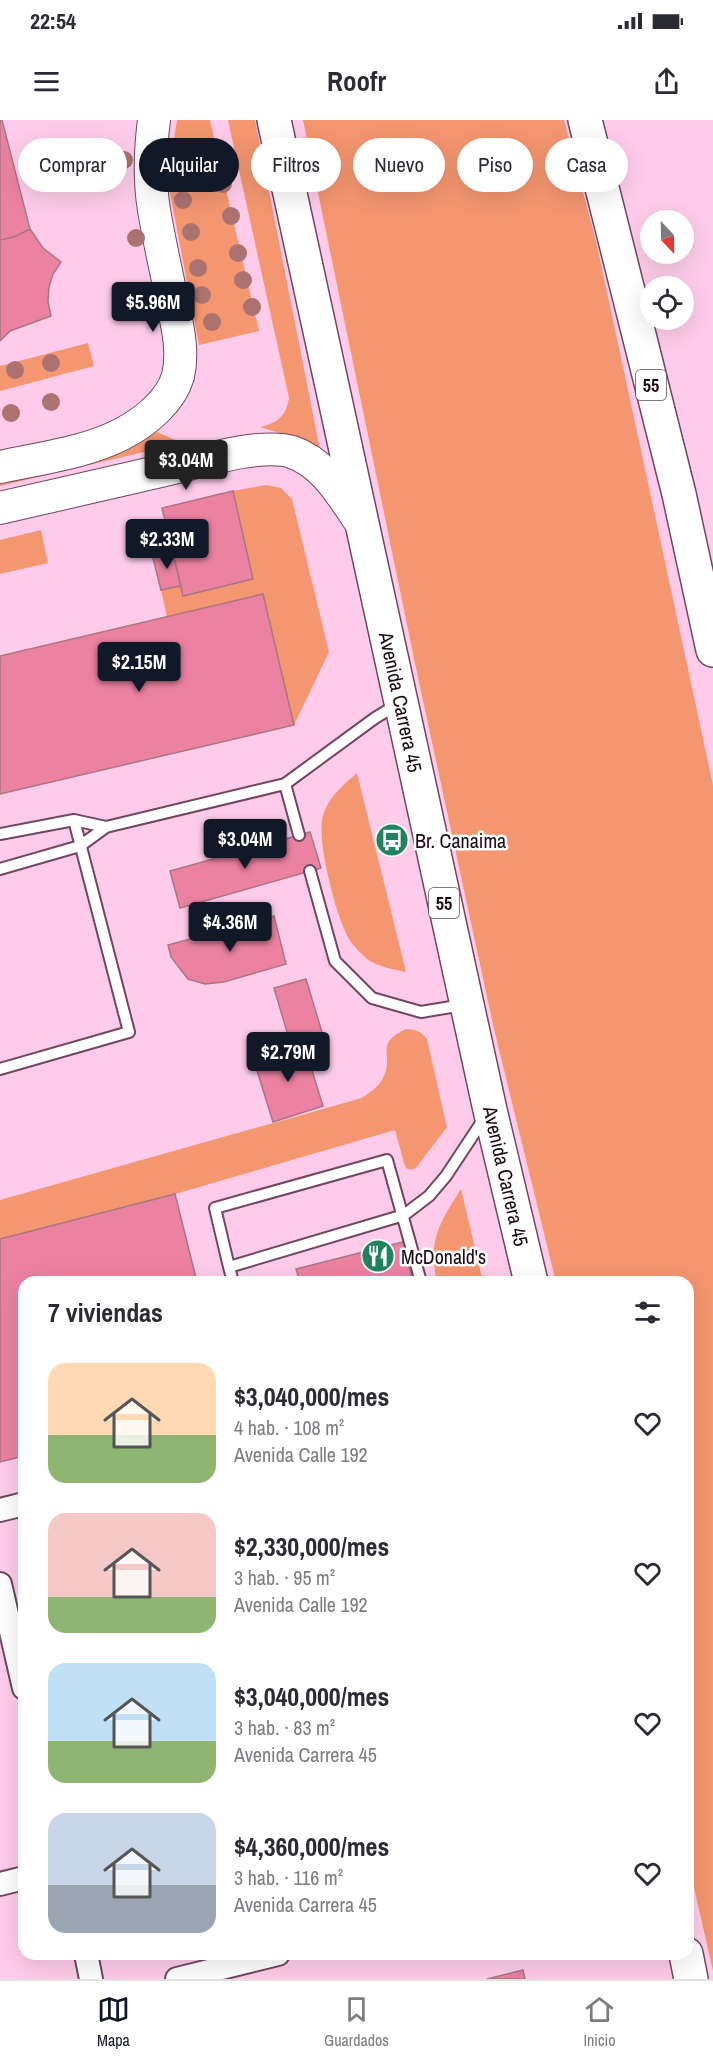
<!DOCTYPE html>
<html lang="es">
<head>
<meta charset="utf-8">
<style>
  body { margin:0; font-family:"Archivo Narrow",sans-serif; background:#f7f7f7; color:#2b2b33; height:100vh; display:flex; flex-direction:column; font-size:22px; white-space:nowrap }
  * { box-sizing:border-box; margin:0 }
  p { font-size:20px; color:#7c7c81 }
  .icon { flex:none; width:33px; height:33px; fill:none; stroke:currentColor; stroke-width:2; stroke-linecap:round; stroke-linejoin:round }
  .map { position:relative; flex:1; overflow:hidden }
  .details { position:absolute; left:18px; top:1156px; width:676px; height:684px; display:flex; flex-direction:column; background:#fff; border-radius:18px; box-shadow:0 6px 24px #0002 }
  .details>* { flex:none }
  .guide { position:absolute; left:18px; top:18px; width:678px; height:54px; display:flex; gap:12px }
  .needle { width:39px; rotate:158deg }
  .fabs { position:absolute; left:640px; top:90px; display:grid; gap:12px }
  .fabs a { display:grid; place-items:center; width:54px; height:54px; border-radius:50%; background:#fff; box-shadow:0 6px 24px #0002; font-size:30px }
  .price { position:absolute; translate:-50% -51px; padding:0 14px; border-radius:6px; background:#111827; color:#fff; font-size:20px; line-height:39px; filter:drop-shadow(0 2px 3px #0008) }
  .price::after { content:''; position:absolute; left:50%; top:36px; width:18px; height:14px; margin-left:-9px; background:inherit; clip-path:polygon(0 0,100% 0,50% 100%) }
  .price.on { background:#222; color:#fff }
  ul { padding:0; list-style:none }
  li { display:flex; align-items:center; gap:18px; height:150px; padding:0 30px }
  li span { display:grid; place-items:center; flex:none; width:168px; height:120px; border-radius:18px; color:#555 }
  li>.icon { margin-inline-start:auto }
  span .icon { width:72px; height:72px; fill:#fffc; stroke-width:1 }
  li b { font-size:26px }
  h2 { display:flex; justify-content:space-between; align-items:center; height:72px; padding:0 30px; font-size:26px }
  .chip { padding:0 21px; border-radius:27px; background:#fff; box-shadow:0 6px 24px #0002; font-size:21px; line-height:54px }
  .chip.on { background:#111827; color:#fff }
  .status { display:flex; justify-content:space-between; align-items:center; height:42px; padding:0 30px; background:#fff; direction:ltr }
  .status svg { height:16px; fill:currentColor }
  header { display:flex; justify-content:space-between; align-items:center; height:78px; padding:0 30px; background:#fff; font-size:27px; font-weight:700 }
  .dock { display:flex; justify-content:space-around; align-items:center; height:84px; border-top:2px solid #e1e1e2; background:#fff; font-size:16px; color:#7c7c81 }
  .dock a { display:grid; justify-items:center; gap:3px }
  .dock .on { color:#111827 }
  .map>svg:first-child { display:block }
  .green { fill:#f49670 }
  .building { fill:#ec82a1; stroke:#aa7683; stroke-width:1.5 }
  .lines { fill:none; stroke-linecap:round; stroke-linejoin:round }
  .lane-casing { stroke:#704660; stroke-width:14 }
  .street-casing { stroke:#704660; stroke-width:26 }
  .secondary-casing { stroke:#704660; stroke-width:34 }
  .highway-casing { stroke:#704660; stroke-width:36 }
  .lane { stroke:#fff; stroke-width:10 }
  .street { stroke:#fff; stroke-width:22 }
  .secondary { stroke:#fff; stroke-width:32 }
  .highway { stroke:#fff; stroke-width:33 }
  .tree { fill:#ac7270 }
  .labels { text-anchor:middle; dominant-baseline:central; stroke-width:5; stroke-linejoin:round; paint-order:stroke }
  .shield { fill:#fefefe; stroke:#5e525a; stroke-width:1.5 }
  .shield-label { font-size:18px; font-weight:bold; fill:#190913 }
  .street-label { font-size:20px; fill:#190913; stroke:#fefefe }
  .poi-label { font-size:20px; fill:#190913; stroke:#fefefe; text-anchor:start }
</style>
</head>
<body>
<div class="status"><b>22:54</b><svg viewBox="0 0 49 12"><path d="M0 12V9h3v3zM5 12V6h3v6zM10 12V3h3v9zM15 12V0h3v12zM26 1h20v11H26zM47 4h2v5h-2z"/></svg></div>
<header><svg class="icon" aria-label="menu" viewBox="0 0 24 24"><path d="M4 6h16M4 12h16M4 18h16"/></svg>Roofr<svg class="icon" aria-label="share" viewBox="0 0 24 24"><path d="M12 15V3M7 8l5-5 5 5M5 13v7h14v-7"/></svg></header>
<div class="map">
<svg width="713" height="1859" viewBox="0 0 713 1859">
  <rect width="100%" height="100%" fill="#feccea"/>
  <path class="green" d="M177,0H210L259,211L199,225L170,73L172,32Z
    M228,0H255L321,335L296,318L260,307C278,303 286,296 289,278Z
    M303,0H564L596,121L713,665V1851L688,1741V1162H556L494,909L416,548Z
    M88,223L94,246L0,271V246Z
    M157,312L182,323L0,366V358L138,322Z
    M266,365L281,368L292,379L329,532L294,605L263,475L167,497L161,470L181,466L183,476L253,459L233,371Z
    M41,410L48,443L0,454V420Z
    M357,653L406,852C393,849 378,847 367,839C362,834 355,828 351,822C337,802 318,725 322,701C325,680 342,666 357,653Z
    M406,909C416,910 421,911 427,919L447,1007L416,1048L411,1050L406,1048L404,1043L395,1010L175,1074L0,1119V1080L362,978C369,973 379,967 383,958C395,934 373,925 406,909Z
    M461,1069L483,1162H437C428,1120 439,1104 461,1069Z"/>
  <path class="building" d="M0,0H2L30,109L14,117L0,120Z
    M30,109L43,128L61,142L53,154L49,167L48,182L51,196L10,211L0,221V120L14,117Z
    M233,371L253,459L183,476L162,388Z
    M172,429L181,466L161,470L152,434Z
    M263,474L294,605L0,674V536Z
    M310,712L321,748L180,788L170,751Z
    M274,796L286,844L224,862L205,864L188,859L171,837L168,825Z
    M306,859L324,919L314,922L318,935L308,938L304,925L292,929L274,868Z
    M304,925L323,986L273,1002L254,941Z
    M175,1074L197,1162H24V1336L0,1342V1119Z
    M403,1122L413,1162H300L296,1149Z
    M523,1850L525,1859H487Z"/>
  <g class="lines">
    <defs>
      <path id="lane" d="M285,664L299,715
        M0,714L74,700L106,707
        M0,749L80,726L106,707L285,664L375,598L398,584
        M310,751L335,841L372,878L421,892L463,885
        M0,949L129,912L74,700
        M229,1147L215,1088L387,1040L421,1162
        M233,1162L229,1147L404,1095L429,1076L446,1056L485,997"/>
      <path id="street" d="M0,1390L24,1384
        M0,1464L24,1568
        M0,1764L24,1758
        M86,1834L91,1859
        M177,1859L278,1834"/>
      <path id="secondary" d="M0,347C41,338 85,333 122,314C145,302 171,281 178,256C184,231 177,204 172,180C166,150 159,120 154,90C149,60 150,31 154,0
        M0,388C54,376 107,363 161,351C196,343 259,322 292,332C325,343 343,377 361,403"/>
      <path id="highway" d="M274,0L490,990L531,1162
        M585,0L679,374L713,530
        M686,1834L691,1859"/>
    </defs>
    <use href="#lane" class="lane-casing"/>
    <use href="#street" class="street-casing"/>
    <use href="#secondary" class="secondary-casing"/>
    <use href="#highway" class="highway-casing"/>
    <use href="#lane" class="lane"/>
    <use href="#street" class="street"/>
    <use href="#secondary" class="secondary"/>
    <use href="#highway" class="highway"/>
  </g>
  <g class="tree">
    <circle cx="215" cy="27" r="9"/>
    <circle cx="124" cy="40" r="9"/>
    <circle cx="175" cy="43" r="9"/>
    <circle cx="223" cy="64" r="9"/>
    <circle cx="183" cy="80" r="9"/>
    <circle cx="231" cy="96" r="9"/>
    <circle cx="191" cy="112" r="9"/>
    <circle cx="136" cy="118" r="9"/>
    <circle cx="238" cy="133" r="9"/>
    <circle cx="198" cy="148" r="9"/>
    <circle cx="243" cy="160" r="9"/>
    <circle cx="202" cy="175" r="9"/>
    <circle cx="152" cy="187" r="9"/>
    <circle cx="252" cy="187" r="9"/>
    <circle cx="212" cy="202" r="9"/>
    <circle cx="51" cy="243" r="9"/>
    <circle cx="15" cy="250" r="9"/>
    <circle cx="51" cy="282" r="9"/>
    <circle cx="11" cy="293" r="9"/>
  </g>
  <defs>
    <symbol id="bus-disc" viewBox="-11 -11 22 22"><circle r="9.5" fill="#20835c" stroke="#fefefe"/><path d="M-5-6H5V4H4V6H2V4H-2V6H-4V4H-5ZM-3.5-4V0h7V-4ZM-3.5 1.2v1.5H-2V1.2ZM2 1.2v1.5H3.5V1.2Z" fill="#fff"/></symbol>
    <symbol id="restaurant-disc" viewBox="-11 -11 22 22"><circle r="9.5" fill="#20835c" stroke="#fefefe"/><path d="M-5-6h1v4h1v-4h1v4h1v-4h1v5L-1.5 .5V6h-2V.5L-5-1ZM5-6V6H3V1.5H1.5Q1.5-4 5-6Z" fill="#fff"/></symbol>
  </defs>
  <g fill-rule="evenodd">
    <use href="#bus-disc" x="373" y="701" width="38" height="38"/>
    <use href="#restaurant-disc" x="359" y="1117" width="38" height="38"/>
  </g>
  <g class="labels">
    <g class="shield">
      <rect x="636" y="250" width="30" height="30" rx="4.5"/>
      <rect x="429" y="768" width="30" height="30" rx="4.5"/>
    </g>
    <g class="shield-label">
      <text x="651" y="265">55</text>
      <text x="444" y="783">55</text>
    </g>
    <g class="street-label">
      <text transform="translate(401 582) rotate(78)">Avenida Carrera 45</text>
      <text transform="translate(506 1056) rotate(77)">Avenida Carrera 45</text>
    </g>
    <g class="poi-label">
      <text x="415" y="720">Br. Canaima</text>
      <text x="401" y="1136">McDonald's</text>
    </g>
  </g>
</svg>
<div class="fabs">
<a><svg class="needle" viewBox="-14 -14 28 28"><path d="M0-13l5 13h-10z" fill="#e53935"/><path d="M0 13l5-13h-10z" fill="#7c7c81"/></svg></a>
<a><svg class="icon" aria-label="locate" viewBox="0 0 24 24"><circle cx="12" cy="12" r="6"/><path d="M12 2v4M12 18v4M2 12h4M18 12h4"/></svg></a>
</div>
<b class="price" style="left:153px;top:213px">$5.96M</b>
<b class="price on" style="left:186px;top:371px">$3.04M</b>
<b class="price" style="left:167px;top:450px">$2.33M</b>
<b class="price" style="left:139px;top:573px">$2.15M</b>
<b class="price" style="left:245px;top:750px">$3.04M</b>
<b class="price" style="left:230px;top:833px">$4.36M</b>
<b class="price" style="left:288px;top:963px">$2.79M</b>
<div class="guide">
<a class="chip">Comprar</a>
<a class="chip on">Alquilar</a>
<a class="chip">Filtros</a>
<a class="chip">Nuevo</a>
<a class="chip">Piso</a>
<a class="chip">Casa</a>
</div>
<section class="details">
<h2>7 viviendas<svg class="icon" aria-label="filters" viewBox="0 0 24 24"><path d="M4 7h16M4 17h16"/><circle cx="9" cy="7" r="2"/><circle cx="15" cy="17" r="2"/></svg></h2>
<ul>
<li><span style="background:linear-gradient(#ffd9b3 60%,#8fb573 0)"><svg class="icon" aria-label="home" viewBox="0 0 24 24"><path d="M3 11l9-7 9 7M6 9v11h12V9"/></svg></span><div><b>$3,040,000/mes</b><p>4 hab. · 108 m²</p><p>Avenida Calle 192</p></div><svg class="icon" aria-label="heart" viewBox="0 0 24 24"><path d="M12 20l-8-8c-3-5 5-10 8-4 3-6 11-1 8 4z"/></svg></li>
<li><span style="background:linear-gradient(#f6c9c9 70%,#8fb573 0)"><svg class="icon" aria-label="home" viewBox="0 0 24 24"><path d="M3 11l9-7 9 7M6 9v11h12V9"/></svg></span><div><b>$2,330,000/mes</b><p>3 hab. · 95 m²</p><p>Avenida Calle 192</p></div><svg class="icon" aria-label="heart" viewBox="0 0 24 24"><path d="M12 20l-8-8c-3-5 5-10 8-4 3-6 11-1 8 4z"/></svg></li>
<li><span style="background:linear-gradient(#bfe0f5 65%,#8fb573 0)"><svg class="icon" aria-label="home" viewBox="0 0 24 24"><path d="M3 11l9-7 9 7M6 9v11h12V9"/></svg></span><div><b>$3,040,000/mes</b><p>3 hab. · 83 m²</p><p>Avenida Carrera 45</p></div><svg class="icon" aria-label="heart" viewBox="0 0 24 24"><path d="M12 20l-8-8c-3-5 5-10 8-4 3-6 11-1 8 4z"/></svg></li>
<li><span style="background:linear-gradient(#c9d6e8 60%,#9aa5b1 0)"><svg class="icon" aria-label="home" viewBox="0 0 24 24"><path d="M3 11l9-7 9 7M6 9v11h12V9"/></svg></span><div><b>$4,360,000/mes</b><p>3 hab. · 116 m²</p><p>Avenida Carrera 45</p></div><svg class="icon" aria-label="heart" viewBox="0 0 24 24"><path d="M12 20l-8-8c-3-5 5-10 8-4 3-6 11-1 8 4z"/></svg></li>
</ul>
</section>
</div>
<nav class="dock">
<a class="on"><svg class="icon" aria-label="map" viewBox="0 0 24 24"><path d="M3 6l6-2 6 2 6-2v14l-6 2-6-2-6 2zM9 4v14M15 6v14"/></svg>Mapa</a>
<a><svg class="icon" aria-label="saved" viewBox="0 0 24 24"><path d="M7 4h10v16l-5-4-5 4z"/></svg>Guardados</a>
<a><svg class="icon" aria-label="home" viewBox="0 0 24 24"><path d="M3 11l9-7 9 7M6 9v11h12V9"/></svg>Inicio</a>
</nav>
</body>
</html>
